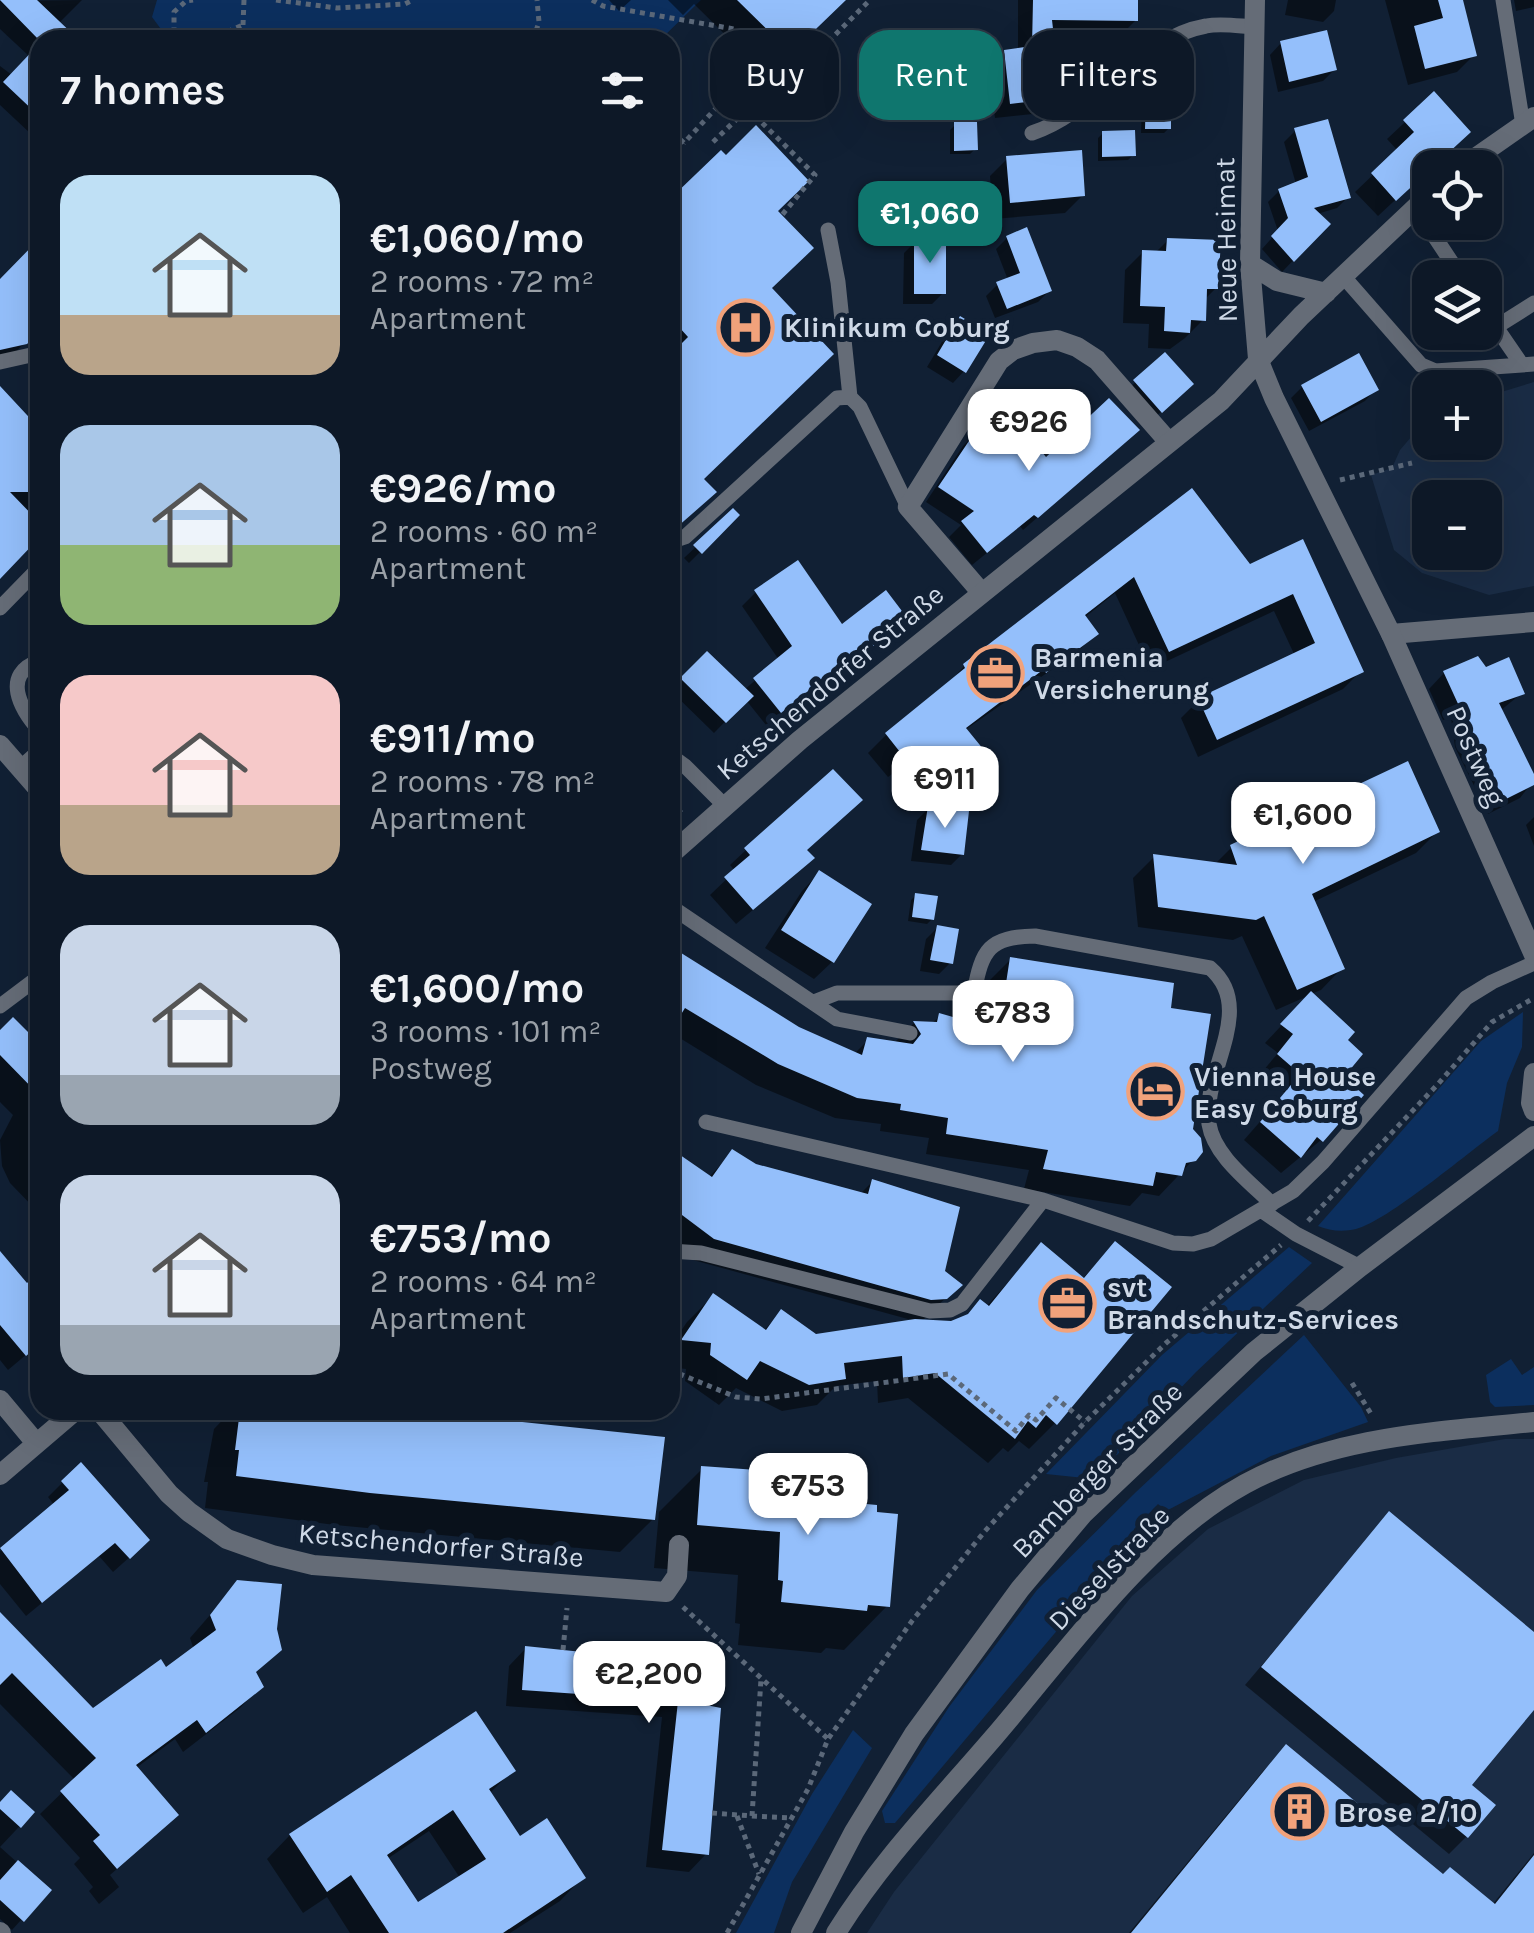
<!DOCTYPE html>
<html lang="en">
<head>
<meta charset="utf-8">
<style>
  body { margin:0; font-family:Karla,sans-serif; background:#16212f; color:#f1f3f6; height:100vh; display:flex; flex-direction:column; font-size:38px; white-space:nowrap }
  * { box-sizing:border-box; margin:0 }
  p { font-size:32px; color:#9aa0a7 }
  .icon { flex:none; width:55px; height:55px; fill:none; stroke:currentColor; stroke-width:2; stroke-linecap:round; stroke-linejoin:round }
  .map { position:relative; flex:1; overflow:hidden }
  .details { position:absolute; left:30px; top:30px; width:650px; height:1390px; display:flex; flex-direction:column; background:#0d1827; border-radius:30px; box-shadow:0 10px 40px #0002,0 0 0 2px #2d3744 }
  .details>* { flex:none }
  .hud { position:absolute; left:710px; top:30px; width:672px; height:90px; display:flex; gap:20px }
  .controls { position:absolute; left:1412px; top:150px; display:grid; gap:20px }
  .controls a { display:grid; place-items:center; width:90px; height:90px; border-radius:20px; background:#0d1827; box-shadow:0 10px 40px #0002,0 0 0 2px #2d3744; font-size:50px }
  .price { position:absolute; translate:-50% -85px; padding:0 22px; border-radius:20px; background:#fff; color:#222; font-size:32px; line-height:65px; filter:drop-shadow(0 2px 5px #0008) }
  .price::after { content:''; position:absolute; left:50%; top:60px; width:30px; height:22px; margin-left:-15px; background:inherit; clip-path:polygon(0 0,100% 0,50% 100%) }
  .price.active { background:#0f766e; color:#fff }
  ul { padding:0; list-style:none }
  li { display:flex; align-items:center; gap:30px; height:250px; padding:0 30px }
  li span { display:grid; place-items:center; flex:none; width:280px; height:200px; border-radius:30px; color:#555 }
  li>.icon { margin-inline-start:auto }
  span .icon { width:120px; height:120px; fill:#fffc; stroke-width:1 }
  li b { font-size:42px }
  h2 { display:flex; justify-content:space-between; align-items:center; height:120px; padding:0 30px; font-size:42px }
  .chip { padding:0 35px; border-radius:30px; background:#0d1827; box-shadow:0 10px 40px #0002,0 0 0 2px #2d3744; font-size:35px; line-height:90px }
  .chip.active { background:#0f766e; color:#fff }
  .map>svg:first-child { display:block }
  .built { fill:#1a2c45; fill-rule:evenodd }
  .green { fill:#0c2f5e }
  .shadow { fill:#0007; fill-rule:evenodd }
  .building { fill:#94bffb; fill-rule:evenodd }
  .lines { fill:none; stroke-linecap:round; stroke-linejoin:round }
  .path { stroke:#5b6879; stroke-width:5; stroke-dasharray:5 5; stroke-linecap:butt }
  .service { stroke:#656c77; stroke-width:15 }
  .minor { stroke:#656c77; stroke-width:20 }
  .tertiary { stroke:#656c77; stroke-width:20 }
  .labels { text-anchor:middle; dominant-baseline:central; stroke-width:10; stroke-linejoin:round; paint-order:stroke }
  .street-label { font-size:28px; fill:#cfd9e7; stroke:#112034 }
  .poi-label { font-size:28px; font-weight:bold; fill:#cfd9e7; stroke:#112034; text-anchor:start }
</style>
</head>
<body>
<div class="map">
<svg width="1534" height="1933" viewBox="0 0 1534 1933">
  <rect width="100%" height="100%" fill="#112034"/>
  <path class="built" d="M1534,382V586L1489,595L1422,573L1394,550L1371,475L1392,468L1400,450L1430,415V442H1485V397ZM1430,498H1485V552H1430Z
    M1505,1439H1534V1933H867L894,1892L1132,1596L1208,1529L1304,1480L1396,1458Z"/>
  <path class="green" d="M157,0H701L660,40H169L152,17Z
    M1523,1012L1522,1047L1507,1083L1498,1131C1466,1154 1389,1220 1356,1229C1343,1232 1330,1231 1318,1226L1481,1041Z
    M1289,1247L1312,1263L1196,1372L1094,1479L1046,1474L1162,1355Z
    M1304,1335L1361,1407L1368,1422L1271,1456L1166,1511L1158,1504L1134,1529L1132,1549L1081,1602L895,1823H885L882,1811L949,1707L1037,1590L1136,1492Z
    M1511,1359L1522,1375L1534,1367V1405L1495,1407L1490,1402L1486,1375Z
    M853,1730L872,1748L792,1882L774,1933H736L812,1794Z"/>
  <path class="shadow" d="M82,0L58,24L75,40H40V125L31,134L0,105V66L12,75L30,57L0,29V1Z
    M609,0H631L619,11Z
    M668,0H843L766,75L694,4L683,15Z
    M1018,0H1136V20L1120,36L1051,35L1058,97L1042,113L995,118L989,68L1005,52L1018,50Z
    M1288,0H1336L1334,11L1323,22L1285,15Z
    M1385,0H1460L1474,55L1457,72L1408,85Z
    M1514,0H1534V7L1516,11Z
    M1281,43L1334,70L1323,81L1278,92L1270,55Z
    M1147,95L1169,128L1164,133H1141L1142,100Z
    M1434,95L1450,149L1378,216L1355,192L1398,151L1387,139Z
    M955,125L975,149L970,154H950V130Z
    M1295,131L1348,197L1337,208L1317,214L1328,224L1282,272L1262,249L1278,231L1268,202L1279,191L1296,184L1284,142Z
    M1103,133L1133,155L1128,160L1098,161V138Z
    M1007,159L1083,195L1065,213L993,219L990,176Z
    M670,185L678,194L775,211L769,289L701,480L713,492L670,535Z
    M1007,238L1050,290L1038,302L995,318L986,296L998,284L1008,280L996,249Z
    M40,240V327L0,368V282Z
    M1168,240L1216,288L1204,300L1203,320L1185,338L1170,349L1148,348L1149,324L1123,323L1125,270L1143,252L1155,253Z
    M915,242L943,293L932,304H903L904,253Z
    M960,319L964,371L953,383L927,367L949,330Z
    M1165,355L1191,384L1150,422L1124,393Z
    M1358,356L1376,389L1365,401L1309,431L1291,398L1302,387Z
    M0,390L40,432V514H28L40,526V534L0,576Z
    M977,432L1009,454L1046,461L1123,443L1023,530L1020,526L972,565L949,537L961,525L926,502L963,446Z
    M1192,492L1249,567L1301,542L1361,671L1343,689L1198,757L1181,718L1199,700L1295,656L1274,611L1150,669L1115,593L1084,618L1096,634L1077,652L965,730L993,765L945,809L907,763L888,777L868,753L886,735L947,686L964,666Z
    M733,512L737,515L689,563L684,558Z
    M756,592L842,627L904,619L817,690L814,686L766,725L746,700L714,733L671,691L707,654L744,690L779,660L742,606Z
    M1485,670L1522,693L1500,711L1534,780L1520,798L1488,814L1455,747L1451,717L1443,720L1429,689L1444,673Z
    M928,809L962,854L951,865L911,861L917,820Z
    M1534,817V846L1526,825Z
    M1437,832L1416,853L1313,902L1342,968L1321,990L1311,994L1345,1040L1340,1077L1321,1140L1281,1173L1244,1140L1285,1093L1262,1072L1278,1053L1265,1043L1310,995L1276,1010L1242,936L1233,940L1138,927L1133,878L1154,857L1214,865L1232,847Z
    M746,850L804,851L796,874L736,924L710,895L735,871L730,865Z
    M819,873L868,904L832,962L814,979L765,948L802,891Z
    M916,895L932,919L927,924L908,921L911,900Z
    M937,928L950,963L939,974L920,971L926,939Z
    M670,950L798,1029L854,1054L868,1040L894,1043L914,1023L931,1024L940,1016L949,1019L955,1012L965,1014L969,1010L985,1013L989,981L1010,960L1168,1010L1194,1159L1159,1196L1142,1193L1130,1206L1024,1189L1029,1170L926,1154L929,1138L880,1131L881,1124L835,1118L756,1085L670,1032Z
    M0,1034L40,1045V1214L10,1183L2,1166L0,1140L13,1115L0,1102Z
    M670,1151L708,1178L733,1152L755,1166L860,1194L872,1182L943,1272L959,1285L921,1322L952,1324L986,1307L1041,1245L1082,1279L1115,1244L1055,1423L1029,1449L1019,1441L1008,1452L1003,1448L988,1463L908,1398L878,1403L877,1381L836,1386L817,1405L782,1411L736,1388L719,1405L685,1381L686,1369L670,1367V1347L687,1322L713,1296L763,1331L782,1312L815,1337L915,1321L693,1260L670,1243Z
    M0,1255L26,1286L40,1274V1343L8,1370L0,1360Z
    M232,1410H386L653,1519L620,1552L335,1525L205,1508L208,1482H204L214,1429Z
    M702,1469L778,1499L887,1606L844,1650L826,1648L821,1653L738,1645L740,1624L735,1623L738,1575L654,1568L659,1512Z
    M62,1483L132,1555L113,1572L99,1556L26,1616L0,1584V1551L55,1506L48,1497Z
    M1389,1515L1534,1635V1706L1469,1785L1467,1836L1449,1854L1245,1685Z
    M238,1583L274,1629L280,1649L254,1674L261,1686L240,1708L183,1752L175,1739L136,1768L155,1836L110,1875L119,1887L99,1904L89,1891L93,1887L74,1864L80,1858L40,1814L75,1780L0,1704V1615L93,1711L165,1671L194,1650L190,1638Z
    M526,1648L688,1703L706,1854L689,1872L646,1867L662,1717L506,1706L509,1666Z
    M1287,1748L1443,1877L1492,1905L1534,1853V1933H1129L1263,1771Z
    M512,1771L489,1794L520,1840L583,1877L560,1901L510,1933H350L327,1897L303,1913L267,1859L290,1835ZM429,1831L460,1878L417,1906L387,1859Z
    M0,1804L32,1813L0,1847L48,1890L12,1930L0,1919Z"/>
  <path class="building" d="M0,0H37L79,40H39Z
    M737,0H846L791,53Z
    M1033,0H1138V21L1052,20L1061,98L1010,104L1004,50L1032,46Z
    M1438,0H1463L1477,56L1425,69L1414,26L1443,18Z
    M1327,30L1337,70L1289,82L1280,41Z
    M40,43V117L3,82Z
    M1434,91L1471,132L1396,201L1371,173L1414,132L1403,120Z
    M1146,93H1171V129H1145Z
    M1328,119L1351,198L1314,208L1331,224L1294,262L1271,236L1288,218L1278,189L1308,177L1294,128Z
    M954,122H977L978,150L954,151Z
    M756,125L809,181L778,211L814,248L772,288L834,354L704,479L717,492L676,528L670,522V355L688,337L670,317V199L721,150L726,155Z
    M1135,130L1136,156L1102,157V131Z
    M1082,150L1085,196L1010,203L1006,156Z
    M1027,227L1052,291L1007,309L996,282L1020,273L1006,236Z
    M40,238V331L27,344L0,350V279Z
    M1167,238L1221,240L1218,289H1207L1206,321L1191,320L1190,333L1164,331L1165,307L1140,306L1142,250L1166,251Z
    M914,239H946V294H914Z
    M960,316L990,334L966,373L937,355Z
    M1165,352L1194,384L1162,413L1133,380Z
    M1359,353L1379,390L1321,422L1301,385Z
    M0,386L40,429V492H10L40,523V537L0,579Z
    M1109,398L1140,430L1038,518L1034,515L987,553L961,521L974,511L938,487L977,429L1008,451L1028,435L1046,457Z
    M1192,488L1250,564L1303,539L1364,672L1217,740L1198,698L1315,643L1293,594L1169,652L1134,577L1085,615L1099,634L1046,673L1044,669L966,728L997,766L964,792L927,746L907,761L885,733L965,668L963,664Z
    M733,508L740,515L702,554L693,545Z
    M798,560L842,624L886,590L908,619L832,678L829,674L781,713L753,678L792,646L754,590Z
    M707,651L754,696L726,723L680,678Z
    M1478,656L1486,667L1509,657L1525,694L1499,703L1534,774V785L1504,800L1469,731L1466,703L1459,706L1443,671Z
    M1408,761L1440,832L1312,894L1345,969L1297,990L1264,916L1256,920L1158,907L1153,854L1237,865L1230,845Z
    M833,769L863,800L807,850L815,858L753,910L724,877L750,855L744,848Z
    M928,806L969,811L964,855L921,850Z
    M819,870L872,904L834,963L781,930Z
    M915,893L938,896L934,920L912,917Z
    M937,925L959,929L953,964L930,960Z
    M670,946L799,1027L862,1055L867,1037L913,1044L921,1034L913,1021L937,1022L939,1013L953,1017L954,1009L967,1012L968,1007L984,1011L1003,1003L1010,957L1174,983L1171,1008L1211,1014L1193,1129L1201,1138L1203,1152L1196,1161L1186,1163L1182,1176L1156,1172L1153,1186L1043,1169L1048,1150L946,1134L948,1118L900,1110L901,1104L857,1098L778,1064L685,1008L670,1032Z
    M1311,991L1355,1032L1348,1040L1363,1054L1344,1077L1364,1095L1323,1142L1317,1137L1301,1158L1260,1122L1300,1074L1277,1054L1293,1034L1280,1024Z
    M13,1017L40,1044V1096L0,1055V1030Z
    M670,1148L712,1177L732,1149L756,1164L868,1194L872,1179L960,1207L945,1271L963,1285L947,1299L931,1300L714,1239L670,1206Z
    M1115,1241L1172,1287L1057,1425L1046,1415L1036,1428L1028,1421L1015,1439L935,1373L903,1378L902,1356L844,1363L846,1379L809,1385L760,1361L747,1380L710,1355L711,1343L681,1340L713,1293L766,1330L781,1309L816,1334L915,1319L951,1321L968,1314L980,1299L989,1306L1041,1242L1084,1278Z
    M0,1251L27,1283L40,1271V1344L26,1356L0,1325Z
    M244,1410H410L665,1437L655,1520L370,1493L236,1476L239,1450H235L239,1418H243Z
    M81,1462L150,1540L130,1559L115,1543L42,1603L0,1548L69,1490L61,1481Z
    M701,1466L783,1472L781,1496L877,1505V1512L898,1514L890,1607L868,1605L867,1611L781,1602L783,1581L778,1580L780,1532L697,1525Z
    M1389,1511L1534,1632V1710L1472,1785L1496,1805L1468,1838L1261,1667Z
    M237,1580L282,1584L277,1629L282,1650L256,1672L264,1687L206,1733L197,1720L136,1765L179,1815L117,1869L93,1841L100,1835L60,1791L96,1758L12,1673L0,1685V1612L93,1708L161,1659L166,1667L216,1630L210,1615Z
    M525,1646L697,1664L691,1702L721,1708L709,1855L662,1850L678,1701L522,1690Z
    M476,1711L516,1771L489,1789L520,1836L547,1818L586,1878L503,1933H389L351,1875L327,1892L289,1834ZM453,1810L486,1859L418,1902L387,1855Z
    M1286,1744L1443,1874L1450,1867L1495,1904L1534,1855V1933H1131Z
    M11,1790L35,1812L21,1828L0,1809V1802Z
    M18,1860L52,1890L24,1922L0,1900V1880Z"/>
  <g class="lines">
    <path class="path" d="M244,0L243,25L250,40
      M276,0L337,8L405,4L413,0
      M592,0L603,6L734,29L761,59L684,143L670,130
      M182,40L174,29V12L186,1L193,0
      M209,40L243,25
      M533,40L539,22L537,0
      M761,59L779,41
      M748,109L815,175L782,215
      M713,142L791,67L798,72L870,0
      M670,158L684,143
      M1340,480L1412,463
      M670,803L685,816
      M1308,1221L1438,1084L1492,1022L1534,998
      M670,1370L736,1397L761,1399L948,1374L1016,1431L1029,1415L1036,1420L1056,1398L1085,1422
      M1352,1383L1373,1417
      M683,1607L828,1739
      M563,1650L567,1608
      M712,1813L752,1816L761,1679
      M737,1816L759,1874
      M752,1816L792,1818
      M727,1933L808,1789L828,1739L912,1621L985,1531L1085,1422L1166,1343L1281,1245"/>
    <path class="service" d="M1503,0L1523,125
      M1032,133C1097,112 1137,38 1206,26C1221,23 1238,26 1253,27
      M1415,207L1462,278
      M828,230L838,282L850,397
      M1343,276L1421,365L1435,371L1522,365
      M1485,311L1522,365L1534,364
      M1496,327L1534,303
      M0,362L40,353
      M670,542L685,537L837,398L850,397L860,407L908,507
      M0,608L40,567
      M40,661C0,674 21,710 40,731
      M670,755L685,766L724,805
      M20,768L40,750
      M670,906L837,1019L910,1033
      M814,1002L837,993H974C982,949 989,937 1035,936L1210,968C1258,1009 1201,1073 1209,1124C1214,1156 1250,1182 1272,1204
      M0,1006L40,976
      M706,1122L1043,1200L1173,1243L1193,1244L1211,1239L1293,1191L1323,1162L1466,998L1492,982L1534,963
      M1261,1210L1296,1234L1360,1267
      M670,1251L701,1253L930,1311L950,1310L962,1304L1043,1200"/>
    <path class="minor" d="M981,592L908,507L999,361L1013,350L1033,343L1057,340L1077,347L1097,360L1168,441
      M1391,634L1534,622
      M0,745L40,791
      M0,1400L36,1443
      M99,1410L169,1494L189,1512L227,1539L272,1555L313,1565L666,1592L677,1576L679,1545
      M0,1932L1,1933
      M836,1933C880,1862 940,1800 994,1737C1067,1652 1145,1539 1245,1484C1334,1436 1436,1432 1534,1422"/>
    <path class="tertiary" d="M1255,0L1250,264L1258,359L1274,398L1391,634L1534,955
      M1461,168L1534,117
      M1250,264L1277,281L1326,293
      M670,855L800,740L1221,401L1301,316L1430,194
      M1534,1073L1531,1103L1534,1111
      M0,1475L76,1410
      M801,1933L854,1832L914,1734L1020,1589L1083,1514L1254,1352L1360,1267L1534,1136"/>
  </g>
  <defs>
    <symbol id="hospital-ring" viewBox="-11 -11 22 22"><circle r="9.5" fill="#112034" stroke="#f1a27b" stroke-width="1.5"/><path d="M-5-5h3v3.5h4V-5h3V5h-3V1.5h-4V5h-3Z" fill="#f1a27b"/></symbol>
    <symbol id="office-ring" viewBox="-11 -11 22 22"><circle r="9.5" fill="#112034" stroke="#f1a27b" stroke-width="1.5"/><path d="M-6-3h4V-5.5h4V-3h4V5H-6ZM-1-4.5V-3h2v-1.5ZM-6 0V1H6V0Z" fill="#f1a27b"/></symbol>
    <symbol id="hotel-ring" viewBox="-11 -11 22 22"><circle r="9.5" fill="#112034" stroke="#f1a27b" stroke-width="1.5"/><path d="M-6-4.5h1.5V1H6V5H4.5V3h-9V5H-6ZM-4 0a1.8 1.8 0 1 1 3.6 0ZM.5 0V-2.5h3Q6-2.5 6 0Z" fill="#f1a27b"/></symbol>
    <symbol id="building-ring" viewBox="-11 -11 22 22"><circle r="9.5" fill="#112034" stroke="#f1a27b" stroke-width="1.5"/><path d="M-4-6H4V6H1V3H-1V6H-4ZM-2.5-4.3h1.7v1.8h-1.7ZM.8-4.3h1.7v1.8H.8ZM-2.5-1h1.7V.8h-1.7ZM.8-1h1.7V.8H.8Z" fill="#f1a27b"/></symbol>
  </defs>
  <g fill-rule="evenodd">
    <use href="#hospital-ring" x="714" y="296" width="63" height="63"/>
    <use href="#office-ring" x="964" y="642" width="63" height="63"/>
    <use href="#hotel-ring" x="1124" y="1060" width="63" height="63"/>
    <use href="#office-ring" x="1036" y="1272" width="63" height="63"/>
    <use href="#building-ring" x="1268" y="1780" width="63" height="63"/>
  </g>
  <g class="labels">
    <g class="street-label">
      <text transform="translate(1226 240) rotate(-91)">Neue Heimat</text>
      <text transform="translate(830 682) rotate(-40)">Ketschendorfer Straße</text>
      <text transform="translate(1476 756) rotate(66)">Postweg</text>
      <text transform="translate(1097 1470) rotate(-46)">Bamberger Straße</text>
      <text transform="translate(441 1545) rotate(5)">Ketschendorfer Straße</text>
      <text transform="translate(1109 1568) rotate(-46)">Dieselstraße</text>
    </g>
    <g class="poi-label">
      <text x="784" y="327">Klinikum Coburg</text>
      <text x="1034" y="657">Barmenia<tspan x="1034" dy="32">Versicherung</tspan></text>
      <text x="1194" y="1076">Vienna House<tspan x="1194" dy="32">Easy Coburg</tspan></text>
      <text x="1107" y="1287">svt<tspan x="1107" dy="32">Brandschutz-Services</tspan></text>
      <text x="1338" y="1812">Brose 2/10</text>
    </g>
  </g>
</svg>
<div class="controls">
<a><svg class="icon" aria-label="locate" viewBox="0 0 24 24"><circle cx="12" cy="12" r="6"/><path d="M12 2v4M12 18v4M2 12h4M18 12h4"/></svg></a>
<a><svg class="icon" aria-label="layers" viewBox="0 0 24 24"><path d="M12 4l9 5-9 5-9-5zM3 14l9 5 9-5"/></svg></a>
<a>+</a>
<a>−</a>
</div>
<b class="price active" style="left:930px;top:266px">€1,060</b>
<b class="price" style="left:1029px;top:474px">€926</b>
<b class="price" style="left:945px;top:831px">€911</b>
<b class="price" style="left:1303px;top:867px">€1,600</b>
<b class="price" style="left:1013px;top:1065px">€783</b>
<b class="price" style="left:808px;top:1538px">€753</b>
<b class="price" style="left:649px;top:1726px">€2,200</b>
<div class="hud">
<a class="chip">Buy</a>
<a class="chip active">Rent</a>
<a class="chip">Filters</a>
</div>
<section class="details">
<h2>7 homes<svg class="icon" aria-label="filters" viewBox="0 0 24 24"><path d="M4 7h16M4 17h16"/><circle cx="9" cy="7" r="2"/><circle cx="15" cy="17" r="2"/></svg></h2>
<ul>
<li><span style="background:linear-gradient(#bfe0f5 70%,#b9a48a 0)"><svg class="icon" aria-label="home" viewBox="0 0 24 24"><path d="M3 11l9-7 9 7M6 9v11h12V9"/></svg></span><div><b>€1,060/mo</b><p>2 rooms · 72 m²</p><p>Apartment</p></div></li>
<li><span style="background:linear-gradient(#a9c7e8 60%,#8fb573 0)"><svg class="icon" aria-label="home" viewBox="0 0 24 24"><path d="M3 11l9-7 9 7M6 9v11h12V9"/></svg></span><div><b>€926/mo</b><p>2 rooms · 60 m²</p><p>Apartment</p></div></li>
<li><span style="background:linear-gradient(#f6c9c9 65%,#b9a48a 0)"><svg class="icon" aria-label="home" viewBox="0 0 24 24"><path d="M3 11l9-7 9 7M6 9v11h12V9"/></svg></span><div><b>€911/mo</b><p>2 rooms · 78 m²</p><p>Apartment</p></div></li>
<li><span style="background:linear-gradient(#c9d6e8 75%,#9aa5b1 0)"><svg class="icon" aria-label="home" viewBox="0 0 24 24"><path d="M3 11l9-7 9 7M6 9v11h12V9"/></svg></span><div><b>€1,600/mo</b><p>3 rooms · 101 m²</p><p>Postweg</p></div></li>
<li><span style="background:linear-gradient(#c9d6e8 75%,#9aa5b1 0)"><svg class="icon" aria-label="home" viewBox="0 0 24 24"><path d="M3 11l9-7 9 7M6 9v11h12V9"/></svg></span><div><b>€753/mo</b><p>2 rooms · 64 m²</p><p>Apartment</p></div></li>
</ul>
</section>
</div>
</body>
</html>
